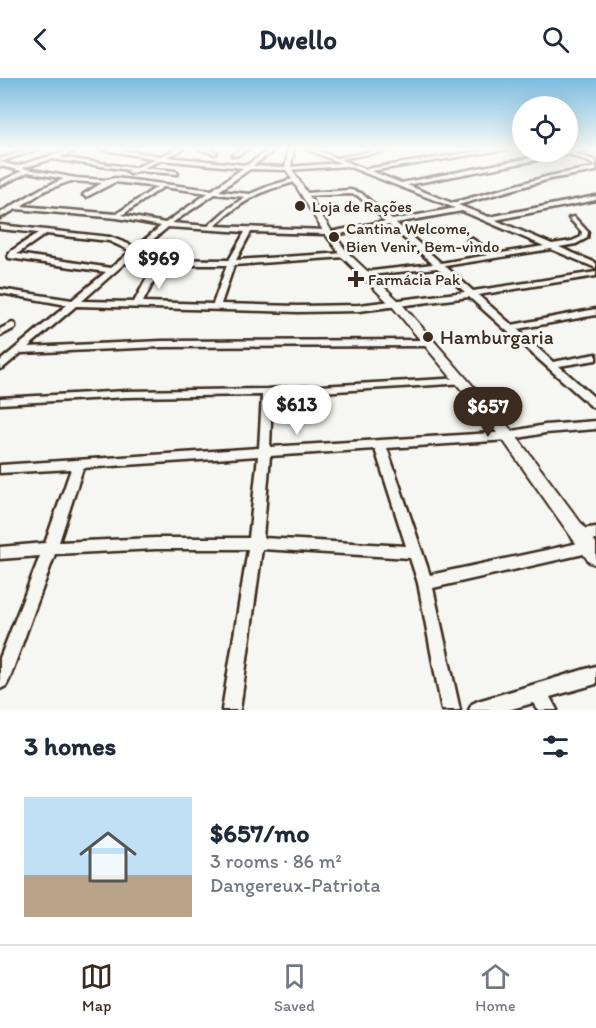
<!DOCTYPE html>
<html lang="en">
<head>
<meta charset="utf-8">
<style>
  body { margin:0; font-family:Itim,sans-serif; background:#f2f2f3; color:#1f2937; height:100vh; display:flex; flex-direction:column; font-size:22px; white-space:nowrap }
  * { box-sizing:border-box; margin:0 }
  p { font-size:20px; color:#747a83 }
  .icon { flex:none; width:33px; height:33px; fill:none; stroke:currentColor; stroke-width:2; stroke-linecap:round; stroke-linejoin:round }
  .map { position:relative; height:632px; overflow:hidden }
  .sheet { display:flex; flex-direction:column; background:#fff; flex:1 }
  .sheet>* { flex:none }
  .tools { position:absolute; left:512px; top:18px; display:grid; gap:12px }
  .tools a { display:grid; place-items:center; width:66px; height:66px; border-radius:50%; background:#fff; box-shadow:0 6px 24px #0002; font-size:30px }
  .price { position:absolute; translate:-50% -51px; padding:0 14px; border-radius:21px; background:#fff; color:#222; font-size:20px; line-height:39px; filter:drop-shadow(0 2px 3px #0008) }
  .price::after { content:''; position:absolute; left:50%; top:36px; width:18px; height:14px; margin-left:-9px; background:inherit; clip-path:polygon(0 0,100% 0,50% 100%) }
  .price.on { background:#3b2a1e; color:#fff }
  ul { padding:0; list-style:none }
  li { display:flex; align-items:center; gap:18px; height:150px; padding:0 24px }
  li+li { border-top:2px solid #e0e1e3 }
  li span { display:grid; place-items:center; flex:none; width:168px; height:120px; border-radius:0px; color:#555 }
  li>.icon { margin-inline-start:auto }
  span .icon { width:72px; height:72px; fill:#fffc; stroke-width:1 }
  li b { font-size:26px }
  h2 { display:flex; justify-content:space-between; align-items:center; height:72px; padding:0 24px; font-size:26px }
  header { display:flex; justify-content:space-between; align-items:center; height:78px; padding:0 24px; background:#fff; font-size:27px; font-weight:700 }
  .menu { display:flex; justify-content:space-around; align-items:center; height:84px; border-top:2px solid #e0e1e3; background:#fff; font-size:16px; color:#747a83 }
  .menu a { display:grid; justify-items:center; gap:3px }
  .menu .on { color:#3b2a1e }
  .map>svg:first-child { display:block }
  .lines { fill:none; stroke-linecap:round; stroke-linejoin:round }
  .minor-casing { stroke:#3b2a1e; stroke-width:5 }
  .tertiary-casing { stroke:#3b2a1e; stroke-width:4 }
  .minor { fill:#f6f6f2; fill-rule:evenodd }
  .tertiary { fill:#f6f6f2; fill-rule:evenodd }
  .poi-dot { fill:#3b2a1e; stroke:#f6f6f2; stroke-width:2 }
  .labels { text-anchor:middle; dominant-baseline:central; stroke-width:6; stroke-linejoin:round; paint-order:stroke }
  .far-poi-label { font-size:16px; fill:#3b2a1e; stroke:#f6f6f2; text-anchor:start }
  .poi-label { font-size:20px; fill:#3b2a1e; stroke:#f6f6f2; text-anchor:start }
</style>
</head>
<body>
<header><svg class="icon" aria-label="back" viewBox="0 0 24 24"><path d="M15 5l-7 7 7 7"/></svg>Dwello<svg class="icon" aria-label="search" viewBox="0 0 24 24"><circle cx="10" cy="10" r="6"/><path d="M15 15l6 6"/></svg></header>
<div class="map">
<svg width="596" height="632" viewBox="0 0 596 632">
  <rect width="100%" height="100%" fill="#f6f6f2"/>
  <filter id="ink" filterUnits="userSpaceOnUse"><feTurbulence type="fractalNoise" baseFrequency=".0167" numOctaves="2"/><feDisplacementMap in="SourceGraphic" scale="12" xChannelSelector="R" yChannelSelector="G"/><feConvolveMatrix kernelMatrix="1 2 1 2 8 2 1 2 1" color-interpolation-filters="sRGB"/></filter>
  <g filter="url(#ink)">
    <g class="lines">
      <defs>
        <path id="minor" d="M31,71H39L0,84L17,88L73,71H81L59,79L134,90L156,81L100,71H114L161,78L177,71H184L167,79L247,87L270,71H276L253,88L287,89L341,85L307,71H314L336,80L383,71H396L340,81L365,91L494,71H508L371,93L401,105L577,71H589L575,75L596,83V87L569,76L407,107L452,125L549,98L596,89V93L550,101L458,127L489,139L596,118V122L495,142L552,166L572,163L581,159L582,154L569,140L574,139L588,154L587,160L576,166L559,169L596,185V190L551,171L445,188L473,213L596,194V198L478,217L512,247L596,231V237L517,251L553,284L596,276V282L559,288L596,321V330L592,329L469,219L359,233L298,234L76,228L28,269L162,263L430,262L435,265L430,268L162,269L21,275L3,290L0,291V283L67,227L0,215V211L72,222L106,194L9,180L8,178L11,173L38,155L0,151V147L110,159L136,169L161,148L117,140L16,131L0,140V135L42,110L64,101L28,94L0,108V104L22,93L0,88V81ZM52,81L129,92L127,94L130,96L138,93L178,96L176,93L143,90L162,82L243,90L212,112L115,100L106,102L76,100L22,90ZM347,88L455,130L392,142L361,115L350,112L306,115L304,116V118L350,116L357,117L386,143L330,154L327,152L215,148C231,132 250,119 271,111C280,108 291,106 299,102L296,100L269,108L250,116L219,113L250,91L287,92ZM71,103L102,105L84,116L83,117L86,119L115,104L157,109L116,136L21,128L46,112ZM163,109L208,115L165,145L122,137ZM215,116L245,119L226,132L208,148L172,145ZM462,133L544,168L495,176L471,160L468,162L469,163L488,177L441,185L396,145ZM389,147L433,186L363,194L359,196L360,198L437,190L465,214L359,227L298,228L221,226L234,187L345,179L349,177L345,175L236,182L251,154L326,156L329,158ZM168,149L245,154L229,182L130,181ZM46,156L109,163L131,173L111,190L17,176ZM125,185L154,187L134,224L82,223ZM162,187H227L213,226L143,224Z
          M199,71H208L217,75L215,76Z
          M241,71H248L236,78L232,77Z
          M12,245L15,246V250L0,258V251Z
          M462,300L466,301L467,303L466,305L272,317L270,369L508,354L545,347L596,343V351L545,355L508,362L387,370L430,497L588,463L593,465L595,469L593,473L588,475L433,510L460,632H442L418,505L410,480L262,471L240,632H222L248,471H156L55,476L9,602L6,608L0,611V580L40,478L0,481V469L45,465L71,391L0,395V387L259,370L262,317L127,319L0,326V320L127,313L267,311ZM375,371L406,468L263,460L270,378ZM258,378L249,460H156L59,464L83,390Z
          M596,449V461L579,462L574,460L572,456L574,452Z
          M596,588V606L550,619L557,632H538L533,625L508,632H469L472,626L478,623Z"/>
        <path id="tertiary" d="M288,71H294L291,90L333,155L348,175L400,224L513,354L596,465V487L589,484L503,362L392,228L342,179L325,156L285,90Z"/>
      </defs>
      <use href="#minor" class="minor-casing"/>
      <use href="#tertiary" class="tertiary-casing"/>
      <use href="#minor" class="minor"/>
      <use href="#tertiary" class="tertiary"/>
    </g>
  </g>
  <linearGradient id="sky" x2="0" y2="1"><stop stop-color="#7bbcdf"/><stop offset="0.44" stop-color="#fbfbf9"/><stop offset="1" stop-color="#fbfbf9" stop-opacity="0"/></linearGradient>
  <rect width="596" height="160" fill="url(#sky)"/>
  <g class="poi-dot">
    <circle cx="300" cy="128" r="6"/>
    <circle cx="334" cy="159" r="6"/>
    <path d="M353 192h6v6h6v6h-6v6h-6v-6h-6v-6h6z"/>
    <circle cx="428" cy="259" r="6"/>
  </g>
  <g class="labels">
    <g class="far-poi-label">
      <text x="312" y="128">Loja de Rações</text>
      <text x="346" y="150">Cantina Welcome,<tspan x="346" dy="18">Bien Venir, Bem-vindo</tspan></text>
      <text x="368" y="201">Farmácia Pak</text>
    </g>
    <g class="poi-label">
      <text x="440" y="259">Hamburgaria</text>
    </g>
  </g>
</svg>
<div class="tools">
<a><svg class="icon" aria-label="locate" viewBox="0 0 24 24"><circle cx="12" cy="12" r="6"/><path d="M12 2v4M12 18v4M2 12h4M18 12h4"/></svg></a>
</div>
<b class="price" style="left:159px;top:212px">$969</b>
<b class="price" style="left:297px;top:358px">$613</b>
<b class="price on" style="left:488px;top:360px">$657</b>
</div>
<section class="sheet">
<h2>3 homes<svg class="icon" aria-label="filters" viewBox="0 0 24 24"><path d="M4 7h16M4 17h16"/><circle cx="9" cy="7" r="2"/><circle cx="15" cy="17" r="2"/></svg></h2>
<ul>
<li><span style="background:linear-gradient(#bfe0f5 65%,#b9a48a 0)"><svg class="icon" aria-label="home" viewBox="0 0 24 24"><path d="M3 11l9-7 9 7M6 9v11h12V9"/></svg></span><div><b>$657/mo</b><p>3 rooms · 86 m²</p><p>Dangereux-Patriota</p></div></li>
</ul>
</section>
<nav class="menu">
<a class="on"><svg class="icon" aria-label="map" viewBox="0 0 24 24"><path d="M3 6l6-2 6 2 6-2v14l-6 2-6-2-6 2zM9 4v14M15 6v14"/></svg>Map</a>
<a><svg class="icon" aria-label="saved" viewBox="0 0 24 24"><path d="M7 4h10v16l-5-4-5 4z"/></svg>Saved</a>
<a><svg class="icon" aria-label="home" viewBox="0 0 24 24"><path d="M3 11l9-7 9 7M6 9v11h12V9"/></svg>Home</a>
</nav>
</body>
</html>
